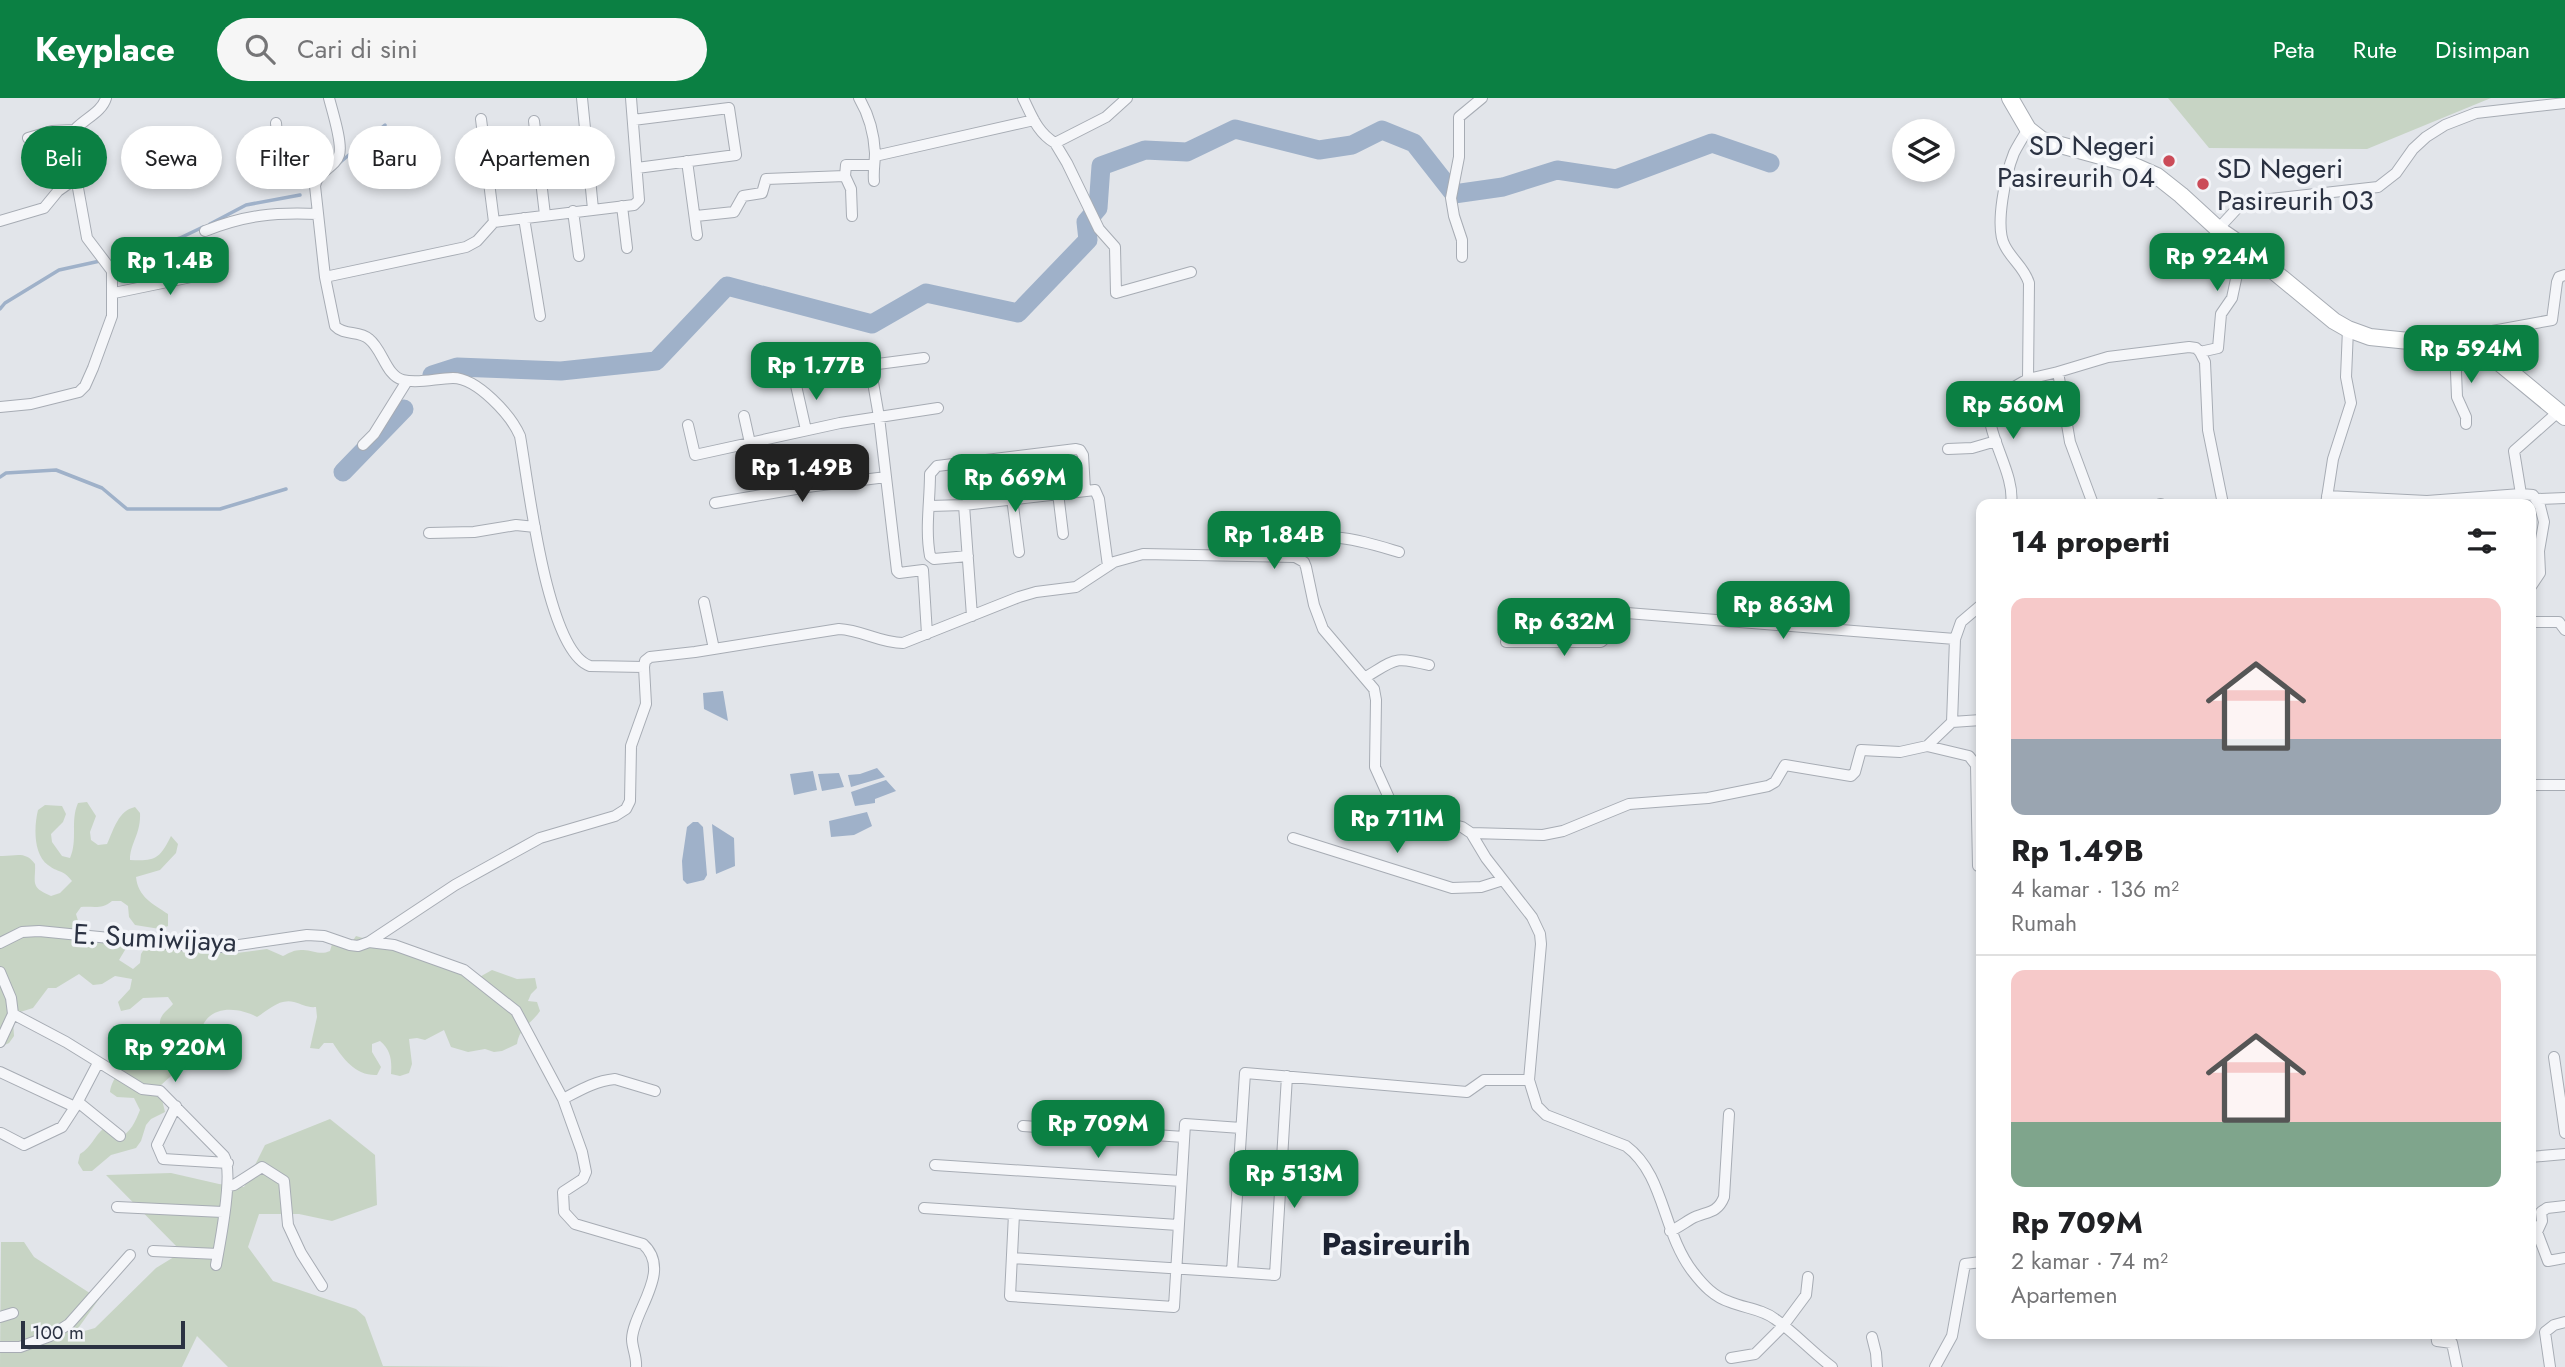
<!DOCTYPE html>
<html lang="id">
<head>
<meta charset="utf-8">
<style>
  body { margin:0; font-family:Jost,sans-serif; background:#f6f6f6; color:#202124; height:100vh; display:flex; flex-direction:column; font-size:26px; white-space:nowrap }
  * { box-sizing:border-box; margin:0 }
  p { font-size:23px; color:#757577 }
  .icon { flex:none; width:38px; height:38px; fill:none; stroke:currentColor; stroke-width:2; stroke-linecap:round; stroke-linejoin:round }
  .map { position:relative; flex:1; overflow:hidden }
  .details { position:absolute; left:1976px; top:401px; width:560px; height:840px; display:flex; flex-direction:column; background:#fff; border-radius:14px; box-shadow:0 4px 10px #0003 }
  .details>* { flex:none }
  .hud { position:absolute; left:21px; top:28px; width:665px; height:63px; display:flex; gap:14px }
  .tools { position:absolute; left:1892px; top:21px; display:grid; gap:14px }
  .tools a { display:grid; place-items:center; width:63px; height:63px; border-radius:50%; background:#fff; box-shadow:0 4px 10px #0003; font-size:35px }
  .scale { position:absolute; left:21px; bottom:18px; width:164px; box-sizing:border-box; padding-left:7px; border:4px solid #2b3242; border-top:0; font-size:19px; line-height:24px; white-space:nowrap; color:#2b3242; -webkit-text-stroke:5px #f2f4f8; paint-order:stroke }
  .price { position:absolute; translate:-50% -60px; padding:0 16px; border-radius:14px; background:#0b8043; color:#fff; font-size:23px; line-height:46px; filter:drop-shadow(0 2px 4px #0008) }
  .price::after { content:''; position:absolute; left:50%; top:42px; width:21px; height:16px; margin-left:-10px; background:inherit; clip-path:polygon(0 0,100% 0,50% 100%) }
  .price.active { background:#222; color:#fff }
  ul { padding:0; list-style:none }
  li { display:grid; align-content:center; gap:14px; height:371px; padding:0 35px }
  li+li { border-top:2px solid #e0e0e0 }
  li span { display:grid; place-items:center; height:217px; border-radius:14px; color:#555 }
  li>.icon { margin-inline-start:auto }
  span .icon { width:126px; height:126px; fill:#fffc; stroke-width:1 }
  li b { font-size:30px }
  h2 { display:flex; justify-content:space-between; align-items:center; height:84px; padding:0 35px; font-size:30px }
  .tag { padding:0 24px; border-radius:32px; background:#fff; box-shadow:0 4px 10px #0003; font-size:24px; line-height:63px }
  .tag.active { background:#0b8043; color:#fff }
  header { display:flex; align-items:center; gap:42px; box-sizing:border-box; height:98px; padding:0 35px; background:#0b8043; color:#fff }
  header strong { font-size:33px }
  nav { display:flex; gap:38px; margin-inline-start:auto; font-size:24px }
  .search { width:490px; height:63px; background:#f6f6f6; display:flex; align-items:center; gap:18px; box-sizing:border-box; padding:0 24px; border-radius:38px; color:#757577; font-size:26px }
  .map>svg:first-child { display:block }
  .green { fill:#c7d4c4 }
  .water { fill:#9fb1c9 }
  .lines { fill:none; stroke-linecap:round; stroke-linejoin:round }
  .stream { stroke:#9fb1c9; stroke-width:3.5 }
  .river { stroke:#9fb1c9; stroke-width:19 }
  .street-casing { stroke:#a7acb4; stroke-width:12 }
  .secondary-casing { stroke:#a7acb4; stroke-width:18 }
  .street { stroke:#f5f6f9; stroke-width:10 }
  .secondary { stroke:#fff; stroke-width:16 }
  .poi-dot { fill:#cb4b58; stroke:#f2f4f8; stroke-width:2.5 }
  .labels { text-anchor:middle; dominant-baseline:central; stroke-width:7; stroke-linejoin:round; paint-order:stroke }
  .poi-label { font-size:28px; fill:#2b3242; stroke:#f2f4f8; text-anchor:end }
  .street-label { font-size:28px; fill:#2b3242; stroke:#f2f4f8 }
  .quarter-label { font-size:32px; font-weight:bold; fill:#1d2333; stroke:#f2f4f8 }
</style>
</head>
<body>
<header>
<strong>Keyplace</strong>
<div class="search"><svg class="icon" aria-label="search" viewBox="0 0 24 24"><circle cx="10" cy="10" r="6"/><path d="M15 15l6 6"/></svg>Cari di sini</div>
<nav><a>Peta</a><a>Rute</a><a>Disimpan</a></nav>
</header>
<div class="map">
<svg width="2565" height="1269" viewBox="0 0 2565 1269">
  <rect width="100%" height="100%" fill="#e2e5ea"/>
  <path class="green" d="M2168,0H2491L2367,51L2209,50Z
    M87,704L96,718L90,734L91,742L98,747L107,746C114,731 118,713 135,709L140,715C141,736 130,745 130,762C155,763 159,762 171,738L178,746L176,755L160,772L136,779C138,799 153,806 168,816V828L160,831L135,827L129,819L128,808L121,803H112C101,812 94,808 81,809L76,816C81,832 82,841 98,845C111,839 119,832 131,842L119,862L133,871L140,865L141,856L146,848L221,851L228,855H237L267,851L283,858C289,855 294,852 301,852C312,851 319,858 330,853L332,846L350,847L356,838L451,866L460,865L467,878L476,881L492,872L517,881L535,880L537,890L531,896L528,903L537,904L540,913C532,925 519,930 517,946L502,953L494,954L485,951L468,954L451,949L444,932L425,942L417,940L409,941L412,966L409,975L400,978L391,976C392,963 391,952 380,943L372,946V954L381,969L377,977C356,978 343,961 333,945H324L319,951L310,950L317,919L316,909C307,910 302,906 294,904C280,900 268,912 257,919C241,910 213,906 203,927C199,935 200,946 195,954C185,969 171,977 159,989L165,1014L151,1021L146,1027L141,1043L136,1050L111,1057L92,1073H83L78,1065L80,1056C92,1049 94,1038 104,1030L118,1040C131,1035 135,1024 140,1012L134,1000L117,999L110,994C112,977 131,958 149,965C182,954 152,933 162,918C164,914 170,910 173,906L168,899L143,900L130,911L121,913L118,904L130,891L132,881L115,878L102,886L93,887L79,876L56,890H48L33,910L17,915L13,922L14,938L9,945L0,949V758C14,759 25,752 35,766C36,784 29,789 51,798L60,795L72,783C63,771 58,775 48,767C33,756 34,728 38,712L45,707L62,708L66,716L63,724L51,736L52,744L62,758L70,760C78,742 70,723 78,705Z
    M330,1021L375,1057L377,1107L332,1123L299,1116H259L248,1149L273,1183L356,1211L365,1219L383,1268L511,1269H228L197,1238L182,1269H0L1,1144H24L34,1159L99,1201L74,1236L95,1230L156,1170L182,1154L106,1077L171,1075L219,1086L244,1089L265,1047Z"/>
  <path class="water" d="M723,593L728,623L704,611L703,595Z
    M877,670L885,679L851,689L848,677L860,676Z
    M813,673L817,692L794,697L790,676Z
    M839,675L844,689L822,693L818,676Z
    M886,682L896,693L875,701V705L855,708L851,694Z
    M867,714L872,728L854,737L831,739L829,723Z
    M693,724H698L703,729L707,777L704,782L687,786L683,782L682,763L687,729Z
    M712,726L734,740L735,768L716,776Z"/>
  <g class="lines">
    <path class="stream" d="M338,66L385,27
      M210,126L246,107L300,97
      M121,158L180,140L203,129
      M0,211L5,205L59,172L100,163
      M0,379L6,375L56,372L102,390L127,411H220L286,391"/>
    <path class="river" d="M432,277L457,269L561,273L656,263L727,188L872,226L926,195L1018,215L1088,142L1086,124L1098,110L1101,68L1145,52L1187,54L1235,31L1319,52L1352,47L1382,32L1414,45L1454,96L1503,89L1557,72L1616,81L1712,45L1770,65
      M343,374L404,311"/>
    <defs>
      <path id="street" d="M329,0C332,12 343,46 339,57C335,70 317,73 315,88L325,179L335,228C344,238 359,232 369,241C383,252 386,278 403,282C419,286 437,280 453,280C477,280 511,317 520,338C528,382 546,553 590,568L644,569
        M582,0L593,111
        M859,0C869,17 874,35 875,55C875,64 873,73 874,83
        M1023,0C1032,18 1037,34 1055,45L1106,19L1127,0
        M481,21L494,124
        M633,22L729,10L736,57L637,70
        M534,23L545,117
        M276,25L281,80L294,85L316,83
        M28,40L52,33L73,32
        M1055,45L1067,65L1099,131L1115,149L1116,195L1191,174
        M875,58L1034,22
        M687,63L697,137
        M622,108L627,150
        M573,113L579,158
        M696,118L734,114L743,98L762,95L766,81L845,78
        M852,118L851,91L845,78L846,67H872
        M524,120L540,218
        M0,123L44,110L58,93L75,81
        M2218,131L2243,104L2378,89L2396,75L2413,51L2426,39L2445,27L2476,15L2565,5
        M205,133C245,117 275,114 318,116
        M1462,159V142L1454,118L1451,100L1459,59V19L1482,0
        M325,179L466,149L477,143L494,124L634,107L639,102L631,0
        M114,195L220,173
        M2455,248L2457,299L2466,319V326
        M2477,250L2482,237L2487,234L2552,222L2557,184L2559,179L2565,177
        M2200,254L2218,250L2221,216L2232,200L2243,148
        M870,267L879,319L897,473L899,475L923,472L927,536
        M2058,274L2070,344L2093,406
        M827,277L870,267L924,260
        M2028,281L2029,185C2024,169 2012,162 2005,148C1994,129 2006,75 2014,55C2018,47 2023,39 2028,31
        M795,283L806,332
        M0,309L31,306L79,294L85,288L93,270L112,218V173L87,140L69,40C77,23 101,17 106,0
        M744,318L750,345
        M688,327L695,357L840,325L938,310
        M363,347L374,336L407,283
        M1948,351L1972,350L1996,343
        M1058,395L1063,436
        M2521,396L2514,353L2558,314
        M2327,398L2427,403L2521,396L2533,397L2540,408L2544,424L2539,453L2540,475L2530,490
        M1012,400L1019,454
        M2537,401L2565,400
        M715,405L807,389L886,379
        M2011,406C2016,374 1981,331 1991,302L2028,281L2058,274L2108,259L2189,249L2196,250L2200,254L2205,264L2208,332L2223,406
        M2160,406H2161
        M2326,406L2333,361L2351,305L2346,279L2348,231
        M930,408L964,407
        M429,435L474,434L516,427L535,429
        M1282,457C1313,426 1362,443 1399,454
        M968,458L934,461L930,458C925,431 930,404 930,376L937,368L1076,351L1080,352L1083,357L1085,392
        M704,504L714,551
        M972,518L964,407L1095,392L1099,401L1108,468
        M2530,524H2559L2565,532
        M1506,544H1601L1607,539L1620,518L1627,515L1955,541
        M1366,579C1396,561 1394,558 1429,567
        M1952,624L1981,622
        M1927,648L1969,658L1976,667L1978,768
        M2530,687H2565
        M1471,735L1543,737L1563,733L1629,706L1708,700L1768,688L1775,684L1785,667L1851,678L1855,674L1861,652L1900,654L1927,648L1952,624L1955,541L1961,524L1981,507
        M1293,740L1452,790L1481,789L1503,782
        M369,844L455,787L540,740L615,718L626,711L630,703L631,648L646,606L644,569L645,563L650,559L695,554L839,531C862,532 880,545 903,545L1019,499L1036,494L1076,489L1114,464L1143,456L1295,459L1304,464L1306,469L1314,507L1323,531L1374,591L1376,602L1375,669L1389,700L1397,708L1412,716L1462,729L1471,735L1486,760L1532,819L1540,836L1541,846L1529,982L1537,1008L1546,1017L1626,1048C1665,1077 1662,1134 1693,1174C1703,1187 1714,1199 1730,1204C1744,1210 1762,1211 1775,1221C1795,1235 1812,1254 1832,1269
        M0,845L22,834L39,833L200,849H225L307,837L324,838L350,847L358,848L369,844L394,847L464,872L516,913L563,1001L582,1054L586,1074L583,1081L563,1094L564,1114L575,1126L643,1146C673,1173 633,1213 632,1241C632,1250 637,1259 636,1269
        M0,874L11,900L13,916L66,944L142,991L160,993L224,1058C234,1074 220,1145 216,1167
        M0,944L13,916
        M2554,959L2565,1035
        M0,974L75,1009L98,965
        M563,1001C580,992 595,983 615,981L655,993
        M78,1004L120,1038
        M176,1008L157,1047L163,1061L228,1065
        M1023,1028L1184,1039
        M1,1035L24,1047L62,1029L75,1009
        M2530,1059L2565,1056
        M935,1067L1181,1083
        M1239,1074L1281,1077
        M228,1088L234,1087L262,1069L284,1083L288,1127L301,1155L322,1188
        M117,1109L223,1114
        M924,1110L1178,1127
        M1014,1116L1010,1198L1174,1209L1185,1026L1241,1030
        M2530,1129L2537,1134L2548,1163L2565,1160
        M1670,1133C1678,1130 1684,1125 1691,1121C1705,1113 1717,1117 1724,1099L1729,1016
        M2537,1134L2542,1123L2541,1114L2547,1110L2565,1108
        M153,1153L218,1156
        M1012,1160L1232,1174L1245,975L1467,994L1484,982H1529
        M1232,1174L1275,1177L1287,978
        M0,1219L13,1215
        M2436,1236L2437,1243L2452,1245L2457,1269
        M1872,1239L1876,1255L1877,1269
        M0,1249H20L50,1238L69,1226L130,1157
        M1731,1260L1755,1256L1783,1228L1806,1197L1808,1179
        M1935,1269L1952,1238L1965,1166L1981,1164
        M2550,1269L2545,1234L2554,1227L2565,1224"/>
      <path id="secondary" d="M2010,0L2028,31L2042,42L2130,66L2157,78L2181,97L2218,131L2243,148L2334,223L2348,231L2370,239L2477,250L2490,257L2565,319"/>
    </defs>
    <use href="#street" class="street-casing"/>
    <use href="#secondary" class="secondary-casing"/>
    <use href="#street" class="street"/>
    <use href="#secondary" class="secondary"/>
  </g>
  <g class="poi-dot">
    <circle cx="2169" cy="63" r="7"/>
    <circle cx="2203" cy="86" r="7"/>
  </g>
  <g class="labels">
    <g class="poi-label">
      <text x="2155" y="47">SD Negeri<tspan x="2155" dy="32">Pasireurih 04</tspan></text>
      <text x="2217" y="70" text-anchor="start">SD Negeri<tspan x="2217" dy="32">Pasireurih 03</tspan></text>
    </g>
    <g class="street-label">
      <text transform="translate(155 840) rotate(3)">E. Sumiwijaya</text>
    </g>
    <g class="quarter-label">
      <text x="1396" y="1146">Pasireurih</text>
    </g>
  </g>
</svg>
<div class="tools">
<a><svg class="icon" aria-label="layers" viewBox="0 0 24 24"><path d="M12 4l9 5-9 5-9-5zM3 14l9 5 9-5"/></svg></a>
</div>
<div class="scale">100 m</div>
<b class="price" style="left:2217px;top:195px">Rp 924M</b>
<b class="price" style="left:170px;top:199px">Rp 1.4B</b>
<b class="price" style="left:2471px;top:287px">Rp 594M</b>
<b class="price" style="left:816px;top:304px">Rp 1.77B</b>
<b class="price" style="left:2013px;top:343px">Rp 560M</b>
<b class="price active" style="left:802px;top:406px">Rp 1.49B</b>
<b class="price" style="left:1015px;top:416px">Rp 669M</b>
<b class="price" style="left:1274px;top:473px">Rp 1.84B</b>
<b class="price" style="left:1783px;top:543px">Rp 863M</b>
<b class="price" style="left:1564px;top:560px">Rp 632M</b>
<b class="price" style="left:1397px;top:757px">Rp 711M</b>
<b class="price" style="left:175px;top:986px">Rp 920M</b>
<b class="price" style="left:1098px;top:1062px">Rp 709M</b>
<b class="price" style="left:1294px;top:1112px">Rp 513M</b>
<div class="hud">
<a class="tag active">Beli</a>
<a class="tag">Sewa</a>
<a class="tag">Filter</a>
<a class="tag">Baru</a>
<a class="tag">Apartemen</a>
</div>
<section class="details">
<h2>14 properti<svg class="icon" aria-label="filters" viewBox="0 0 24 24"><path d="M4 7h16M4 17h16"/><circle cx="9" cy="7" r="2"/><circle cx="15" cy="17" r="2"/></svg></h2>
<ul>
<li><span style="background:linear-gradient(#f6c9c9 65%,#9aa5b1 0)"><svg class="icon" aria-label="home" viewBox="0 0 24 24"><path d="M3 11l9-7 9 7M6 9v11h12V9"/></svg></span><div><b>Rp 1.49B</b><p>4 kamar · 136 m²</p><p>Rumah</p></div></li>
<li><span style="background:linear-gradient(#f6c9c9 70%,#7fa58c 0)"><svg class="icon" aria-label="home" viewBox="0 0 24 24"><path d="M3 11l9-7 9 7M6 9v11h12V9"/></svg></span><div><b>Rp 709M</b><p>2 kamar · 74 m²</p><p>Apartemen</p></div></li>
</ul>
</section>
</div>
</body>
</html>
